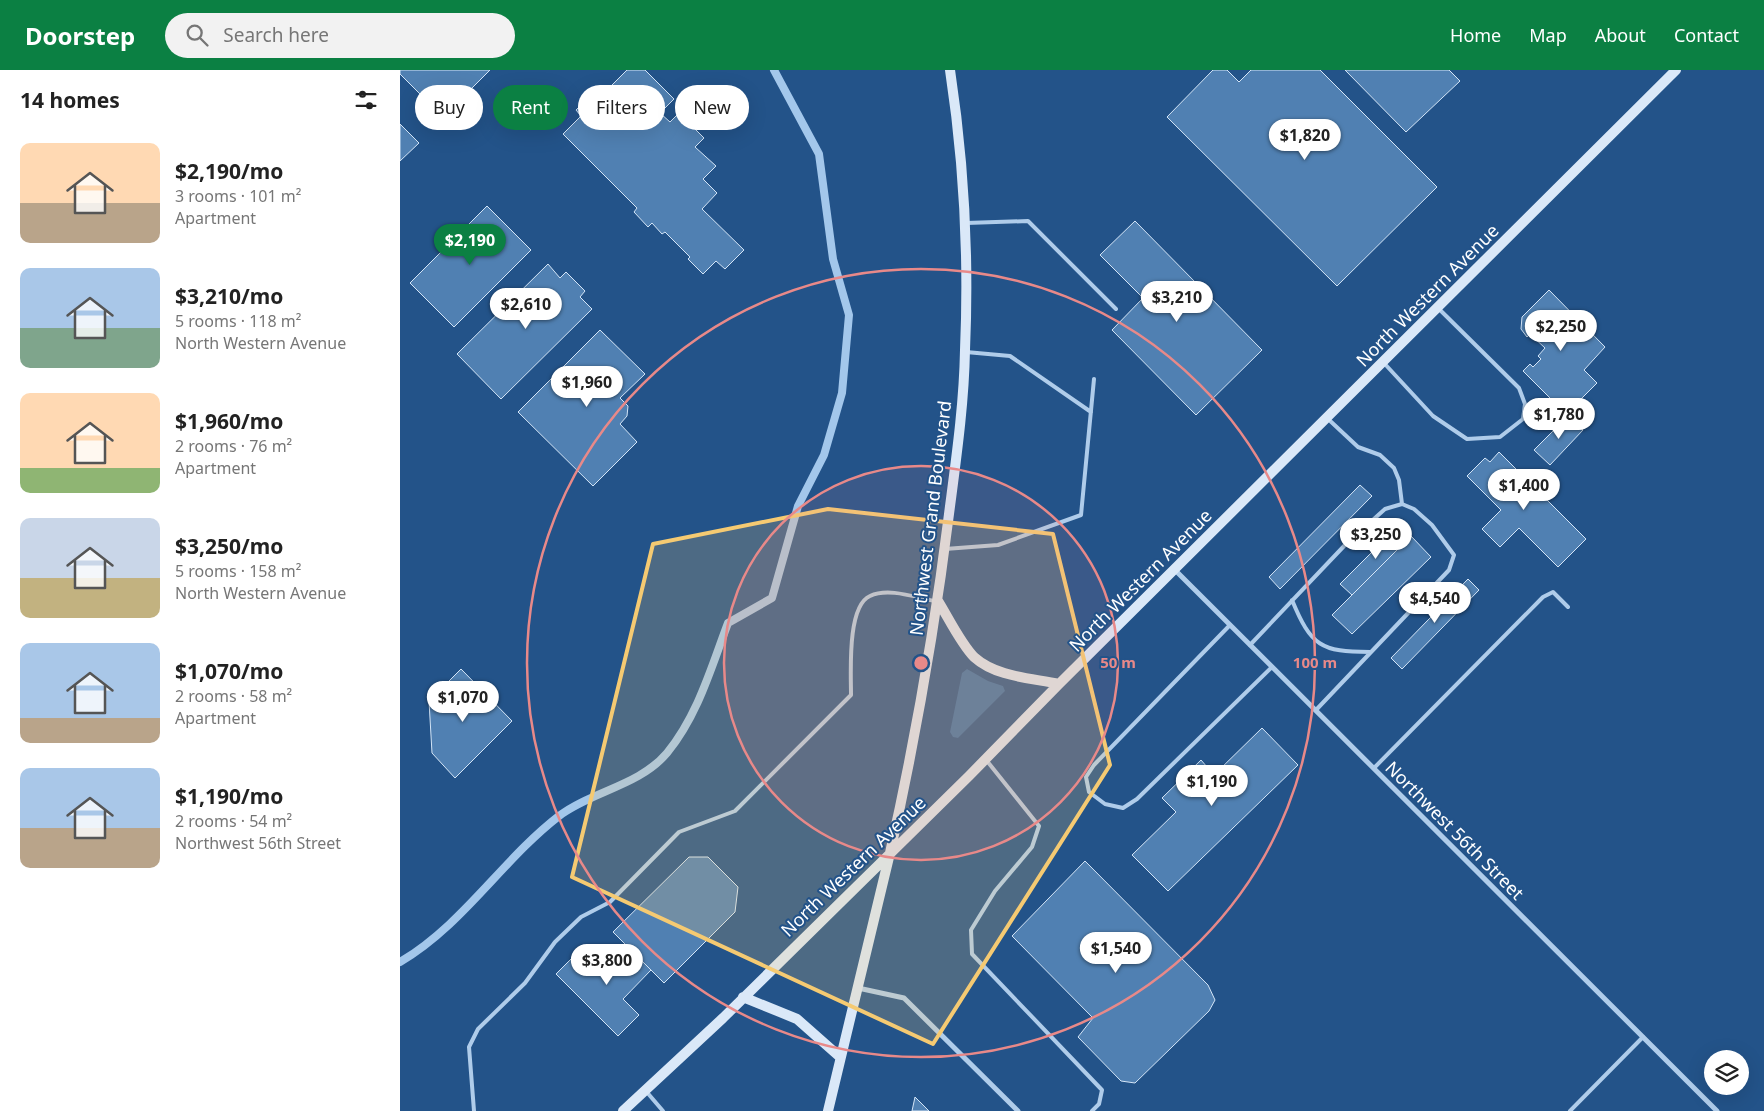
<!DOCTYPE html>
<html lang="en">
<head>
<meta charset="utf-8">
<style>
  body { margin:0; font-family:"Noto Sans",sans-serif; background:#f2f2f2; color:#222; height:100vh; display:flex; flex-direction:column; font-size:19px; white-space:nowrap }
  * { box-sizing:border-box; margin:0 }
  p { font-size:16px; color:#767676 }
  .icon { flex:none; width:28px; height:28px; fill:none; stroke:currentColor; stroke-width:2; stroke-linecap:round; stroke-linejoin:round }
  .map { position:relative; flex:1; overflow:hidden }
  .panel { display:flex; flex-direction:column; background:#fff; width:400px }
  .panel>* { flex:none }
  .top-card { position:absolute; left:15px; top:15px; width:475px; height:45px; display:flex; gap:10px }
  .controls { position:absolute; left:1304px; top:980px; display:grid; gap:10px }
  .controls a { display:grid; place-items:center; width:45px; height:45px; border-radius:50%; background:#fff; box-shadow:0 5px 20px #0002; font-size:25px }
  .price { position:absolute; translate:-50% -42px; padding:0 11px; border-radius:18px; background:#fff; color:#222; font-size:16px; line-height:32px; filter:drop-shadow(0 1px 2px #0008) }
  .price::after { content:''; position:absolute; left:50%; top:30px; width:15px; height:11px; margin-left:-8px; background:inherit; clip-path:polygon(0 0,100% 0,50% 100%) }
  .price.on { background:#0b8043; color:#fff }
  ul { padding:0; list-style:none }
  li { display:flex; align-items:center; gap:15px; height:125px; padding:0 20px }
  li span { display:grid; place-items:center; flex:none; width:140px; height:100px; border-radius:10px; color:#555 }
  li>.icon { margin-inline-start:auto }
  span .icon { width:60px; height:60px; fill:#fffc; stroke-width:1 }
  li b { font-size:21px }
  h2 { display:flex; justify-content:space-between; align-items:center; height:60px; padding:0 20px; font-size:21px }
  .pill { padding:0 18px; border-radius:22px; background:#fff; box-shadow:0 5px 20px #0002; font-size:18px; line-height:45px }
  .pill.on { background:#0b8043; color:#fff }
  header { display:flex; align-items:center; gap:30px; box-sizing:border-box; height:70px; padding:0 25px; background:#0b8043; color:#fff }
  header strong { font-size:24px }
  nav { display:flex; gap:28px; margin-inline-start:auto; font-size:18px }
  .search { width:350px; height:45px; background:#f2f2f2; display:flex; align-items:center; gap:12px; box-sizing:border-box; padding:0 18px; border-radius:28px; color:#767676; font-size:19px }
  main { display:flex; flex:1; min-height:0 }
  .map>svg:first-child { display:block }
  .green { fill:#376ea6 }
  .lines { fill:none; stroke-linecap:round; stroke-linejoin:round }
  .stream { stroke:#a3c7eb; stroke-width:8 }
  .building { fill:#5080b2; stroke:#d4e5f7 }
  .lane { stroke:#afccea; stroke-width:4 }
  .street { stroke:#afccea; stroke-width:5 }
  .secondary { stroke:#dae8f8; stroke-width:10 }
  .marked { fill:#f5ca72; fill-opacity:0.2; stroke:#f5ca72; stroke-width:4; stroke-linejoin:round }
  .ring { fill:none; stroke:#e88989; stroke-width:2.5 }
  .labels { text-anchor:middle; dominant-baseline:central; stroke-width:4; stroke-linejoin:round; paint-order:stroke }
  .street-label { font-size:18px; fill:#fff; stroke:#235389 }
  .centre { fill:#e88989; stroke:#235389; stroke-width:2.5 }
  .ring-label { font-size:15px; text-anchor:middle; font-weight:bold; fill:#e88989; stroke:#235389; stroke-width:4; stroke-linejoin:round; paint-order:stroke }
</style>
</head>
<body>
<header>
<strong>Doorstep</strong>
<div class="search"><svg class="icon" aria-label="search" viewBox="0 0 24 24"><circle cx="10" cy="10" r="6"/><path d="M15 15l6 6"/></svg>Search here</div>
<nav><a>Home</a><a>Map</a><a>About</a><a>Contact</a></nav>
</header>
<main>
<section class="panel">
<h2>14 homes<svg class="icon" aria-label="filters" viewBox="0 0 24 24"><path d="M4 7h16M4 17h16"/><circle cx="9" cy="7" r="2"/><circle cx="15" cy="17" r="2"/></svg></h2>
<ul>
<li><span style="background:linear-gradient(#ffd9b3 60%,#b9a48a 0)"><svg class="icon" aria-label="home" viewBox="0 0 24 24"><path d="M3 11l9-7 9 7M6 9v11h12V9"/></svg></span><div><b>$2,190/mo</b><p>3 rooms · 101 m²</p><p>Apartment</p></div></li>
<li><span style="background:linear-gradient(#a9c7e8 60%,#7fa58c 0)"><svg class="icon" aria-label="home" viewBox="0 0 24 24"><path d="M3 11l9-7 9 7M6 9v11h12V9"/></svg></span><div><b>$3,210/mo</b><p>5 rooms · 118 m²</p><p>North Western Avenue</p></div></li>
<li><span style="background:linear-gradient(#ffd9b3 75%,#8fb573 0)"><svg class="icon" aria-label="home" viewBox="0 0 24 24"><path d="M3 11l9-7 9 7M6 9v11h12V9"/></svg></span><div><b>$1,960/mo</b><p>2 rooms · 76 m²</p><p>Apartment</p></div></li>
<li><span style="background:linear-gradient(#c9d6e8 60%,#c2b280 0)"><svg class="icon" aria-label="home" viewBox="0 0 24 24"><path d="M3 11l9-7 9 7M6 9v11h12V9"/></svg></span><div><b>$3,250/mo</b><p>5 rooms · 158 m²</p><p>North Western Avenue</p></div></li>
<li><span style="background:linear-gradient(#a9c7e8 75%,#b9a48a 0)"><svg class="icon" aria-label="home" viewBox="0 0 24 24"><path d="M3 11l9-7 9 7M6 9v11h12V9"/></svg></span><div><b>$1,070/mo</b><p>2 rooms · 58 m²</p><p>Apartment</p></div></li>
<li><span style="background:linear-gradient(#a9c7e8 60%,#b9a48a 0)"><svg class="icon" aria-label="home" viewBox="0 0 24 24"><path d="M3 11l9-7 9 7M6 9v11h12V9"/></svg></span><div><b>$1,190/mo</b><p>2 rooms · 54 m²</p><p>Northwest 56th Street</p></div></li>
</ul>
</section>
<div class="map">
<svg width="1364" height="1041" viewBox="0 0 1364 1041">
  <rect width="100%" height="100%" fill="#235389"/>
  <path class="green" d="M567,599L588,611L603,616L605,621L558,668L553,667L550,662L562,603Z"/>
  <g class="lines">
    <path class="stream" d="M0,892C63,855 102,790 159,746C192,721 239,716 267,683C298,645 311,598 328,553L372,528L398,436L424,385L442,323L449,245L433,189L419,84L374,0"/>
  </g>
  <path class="building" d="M0,0H90L43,47L0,4Z
    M227,0H245L274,29L260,43L270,52L279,43L304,68L295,77L316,96L303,109L317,123L302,139L344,180L325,199L316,191L303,204L288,189L290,187L265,162L262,164L252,153L248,157L234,142L237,138L163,64L181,46L176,40L195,21L200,27Z
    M813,0H827L839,12L851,0H920L1037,117L937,216L767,47Z
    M945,0H1049L1060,11L1006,62Z
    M0,54L19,73L0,91Z
    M87,136L131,180L54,257L10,213Z
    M735,151L862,280L796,345L712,260L743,228L700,185Z
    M148,194L160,208L166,202L185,221L180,227L192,239L101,329L57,284Z
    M1149,220L1205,277L1184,300L1197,313L1166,344L1123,301L1130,294L1133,297L1141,289L1138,286L1145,278L1130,264L1127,267L1121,259L1122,247Z
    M200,260L245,304L220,328L228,336L227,346L220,354L237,372L193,416L118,342Z
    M1169,345L1183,360L1150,395L1134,380Z
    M1099,382L1186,469L1158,497L1119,458L1100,477L1082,459L1101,440L1067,406L1085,388L1090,392Z
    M960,415L972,426L880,519L869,507Z
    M1000,454L1011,466L952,525L940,514Z
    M1011,466L1031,487L952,564L932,545Z
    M1068,509L1079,520L1002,599L991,588Z
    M61,599L112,651L55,708L32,683L29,631Z
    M862,658L898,695L768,821L732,785L776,742L762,728L801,690L814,705Z
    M289,787H308L338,817L335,842L264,913L213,862Z
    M685,791L808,915L815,930L809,941L735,1013L721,1011L678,967L693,948L612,866Z
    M225,874L251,900L223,929L239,945L218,966L156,904L177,883L196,902Z
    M515,1027L529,1041H512Z"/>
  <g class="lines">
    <path class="lane" d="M566,153L628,151L716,239
      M566,282L610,286L691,342
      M983,292L1033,346L1067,369L1100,367L1123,349L1125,334L1119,318L1038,238
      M927,348L958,377L980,385L994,398L999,410L1002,434
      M545,479L598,475L681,445L694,309
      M892,530C911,576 921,582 970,582
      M830,555L694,695L686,707L689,722L705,734L723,738L737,729L872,597
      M850,575L945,475L985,439L1002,434L1014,439L1032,455L1054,485L1049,500L916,640
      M587,691L639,756L632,777L595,821L571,860L572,884L702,1020L699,1034L692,1041
      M974,698L1143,527L1153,522L1168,537
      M245,1020L263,1041
      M74,1041L69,977L78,959L125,913L155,872L181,847L210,832L279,762L335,741L451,625C451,602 447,536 470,526C489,517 517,528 535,531
      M1170,1041L1243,967"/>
    <path class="street" d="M775,500L1317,1041
      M458,918L504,928L618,1041"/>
    <path class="secondary" d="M538,531C548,547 561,574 574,587C596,607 631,608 659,614
      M343,927L397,949L440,987
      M223,1041L323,948L569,706L659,614L1276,0
      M428,1041C448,955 470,869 490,783C515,671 535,557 549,444C556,390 564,335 565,280C569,187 564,92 550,0"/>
  </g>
  <path class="marked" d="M428,439L653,464L710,695L533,974L172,807L253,474Z"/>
  <circle cx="521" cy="593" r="197" fill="#e88989" fill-opacity=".12"/>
  <g class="ring">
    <circle cx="521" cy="593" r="197"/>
    <circle cx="521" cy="593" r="394"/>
  </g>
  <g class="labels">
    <g class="street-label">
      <text transform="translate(1027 225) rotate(-45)">North Western Avenue</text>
      <text transform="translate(530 448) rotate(-83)">Northwest Grand Boulevard</text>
      <text transform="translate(740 510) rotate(-45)">North Western Avenue</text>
      <text transform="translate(1055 760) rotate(45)">Northwest 56th Street</text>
      <text transform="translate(453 796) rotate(-44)">North Western Avenue</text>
    </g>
  </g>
  <circle cx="521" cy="593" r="8" class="centre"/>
  <g class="ring-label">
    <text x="718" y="598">50 m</text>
    <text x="915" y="598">100 m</text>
  </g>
</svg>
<div class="controls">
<a><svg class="icon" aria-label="layers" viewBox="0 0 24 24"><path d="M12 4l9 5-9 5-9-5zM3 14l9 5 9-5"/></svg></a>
</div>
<b class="price" style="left:905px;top:91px">$1,820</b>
<b class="price on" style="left:70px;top:196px">$2,190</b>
<b class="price" style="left:777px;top:253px">$3,210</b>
<b class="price" style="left:126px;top:260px">$2,610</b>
<b class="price" style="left:1161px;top:282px">$2,250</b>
<b class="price" style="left:187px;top:338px">$1,960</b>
<b class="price" style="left:1159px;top:370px">$1,780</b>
<b class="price" style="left:1124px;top:441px">$1,400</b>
<b class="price" style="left:976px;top:490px">$3,250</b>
<b class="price" style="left:1035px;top:554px">$4,540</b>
<b class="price" style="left:63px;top:653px">$1,070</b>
<b class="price" style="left:812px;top:737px">$1,190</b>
<b class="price" style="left:716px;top:904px">$1,540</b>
<b class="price" style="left:207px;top:916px">$3,800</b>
<div class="top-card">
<a class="pill">Buy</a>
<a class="pill on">Rent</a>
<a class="pill">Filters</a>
<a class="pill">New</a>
</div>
</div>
</main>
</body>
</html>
